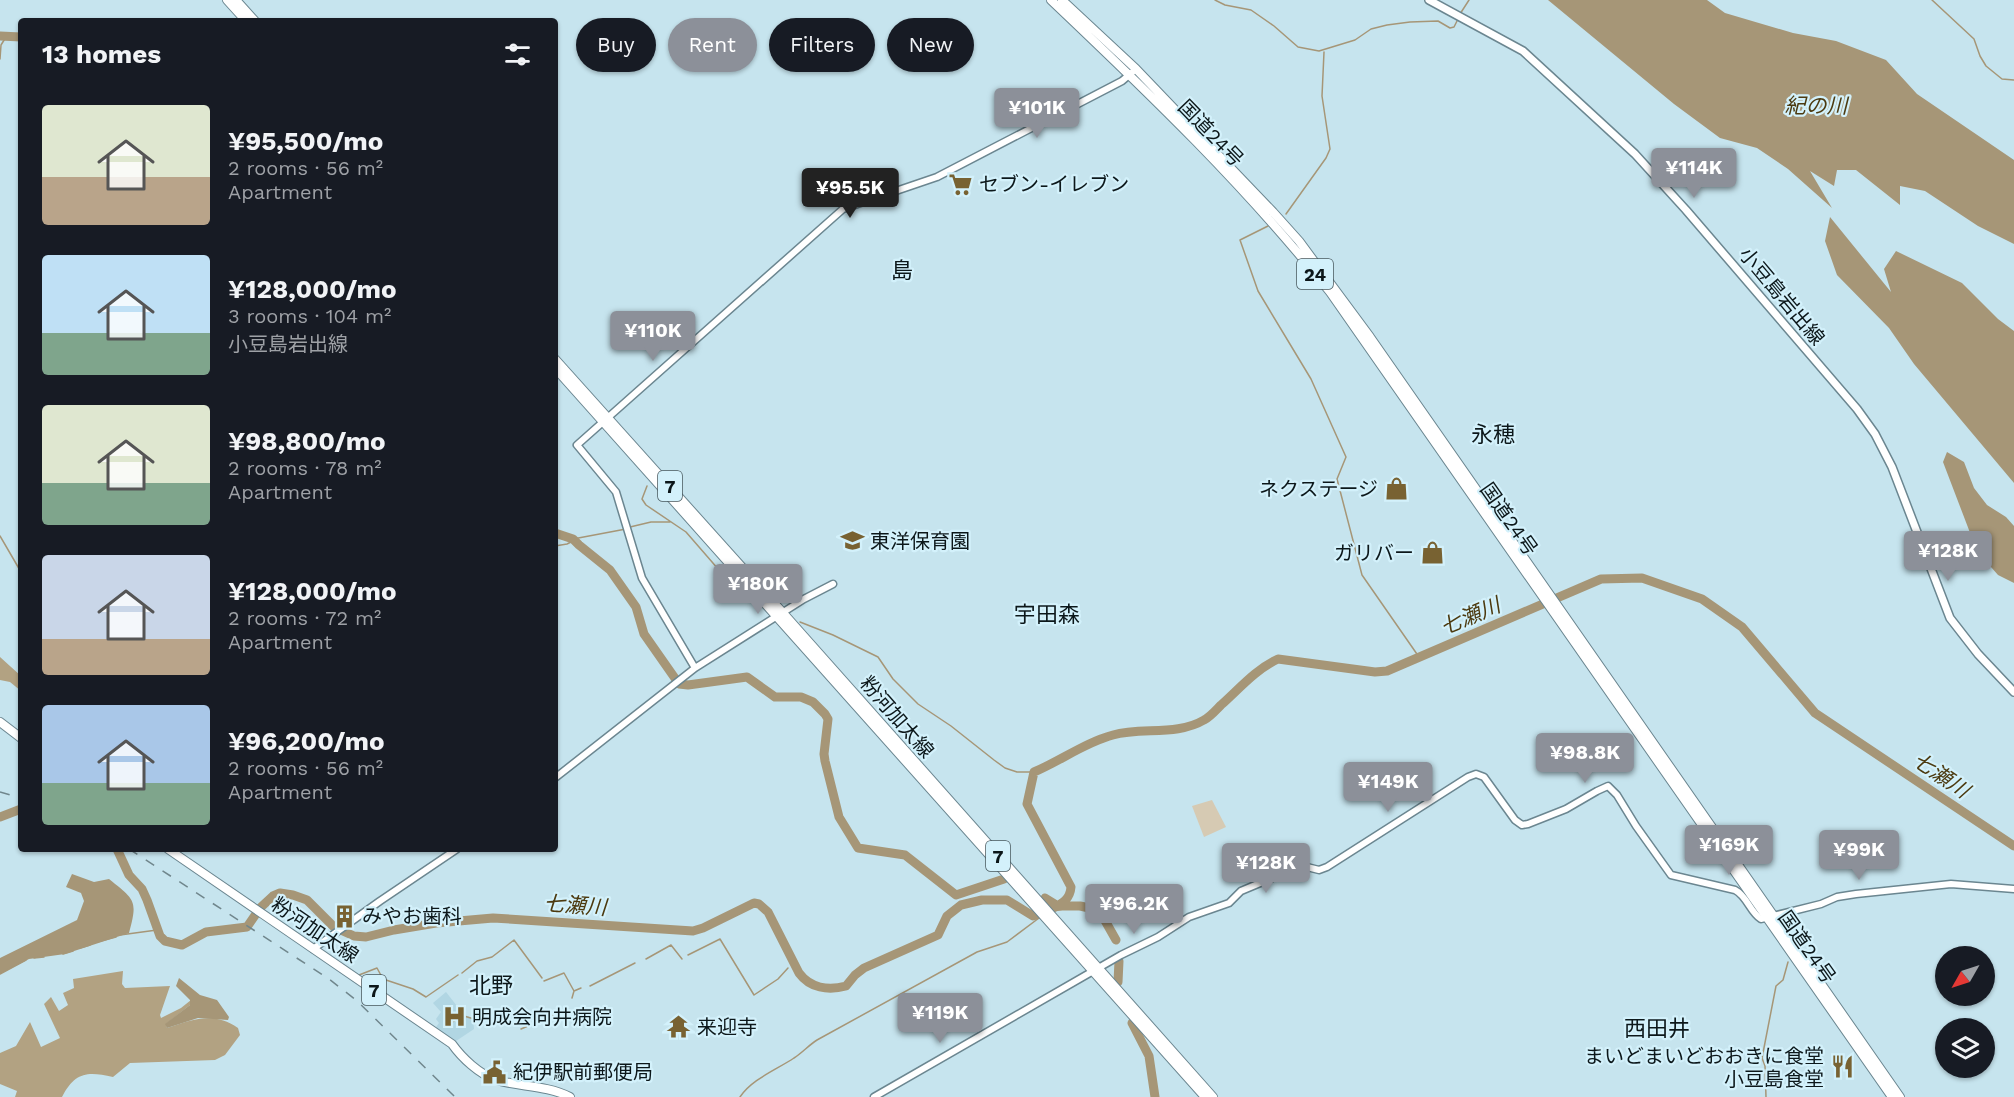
<!DOCTYPE html>
<html lang="en">
<head>
<meta charset="utf-8">
<style>
  body { margin:0; font-family:"Work Sans","Noto Sans JP",sans-serif; background:#20242c; color:#f1f3f6; height:100vh; display:flex; flex-direction:column; font-size:22px; white-space:nowrap }
  * { box-sizing:border-box; margin:0 }
  p { font-size:20px; color:#9ea1a6 }
  .icon { flex:none; width:33px; height:33px; fill:none; stroke:currentColor; stroke-width:2; stroke-linecap:round; stroke-linejoin:round }
  .map { position:relative; flex:1; overflow:hidden }
  .details { position:absolute; left:18px; top:18px; width:540px; height:834px; display:flex; flex-direction:column; background:#171b24; border-radius:6px; box-shadow:0 2px 4px #0004 }
  .details>* { flex:none }
  .top-card { position:absolute; left:576px; top:18px; width:570px; height:54px; display:flex; gap:12px }
  .needle { width:39px; rotate:231deg }
  .buttons { position:absolute; left:1935px; top:946px; display:grid; gap:12px }
  .buttons a { display:grid; place-items:center; width:60px; height:60px; border-radius:50%; background:#171b24; box-shadow:0 2px 4px #0004; font-size:30px }
  .price { position:absolute; translate:-50% -51px; padding:0 14px; border-radius:6px; background:#8c9099; color:#fff; font-size:20px; line-height:39px; filter:drop-shadow(0 2px 3px #0008) }
  .price::after { content:''; position:absolute; left:50%; top:36px; width:18px; height:14px; margin-left:-9px; background:inherit; clip-path:polygon(0 0,100% 0,50% 100%) }
  .price.selected { background:#222; color:#fff }
  ul { padding:0; list-style:none }
  li { display:flex; align-items:center; gap:18px; height:150px; padding:0 24px }
  li span { display:grid; place-items:center; flex:none; width:168px; height:120px; border-radius:6px; color:#555 }
  li>.icon { margin-inline-start:auto }
  span .icon { width:72px; height:72px; fill:#fffc; stroke-width:1 }
  li b { font-size:26px }
  h2 { display:flex; justify-content:space-between; align-items:center; height:72px; padding:0 24px; font-size:26px }
  .pill { padding:0 21px; border-radius:27px; background:#171b24; box-shadow:0 2px 4px #0004; font-size:21px; line-height:54px }
  .pill.selected { background:#8c9099; color:#fff }
  .map>svg:first-child { display:block }
  .built { fill:#b1d6e3 }
  .green { fill:#d6cab3 }
  .forest { fill:#b2a282 }
  .water { fill:#a69677 }
  .lines { fill:none; stroke-linecap:round; stroke-linejoin:round }
  .stream { stroke:#a69677; stroke-width:1.5 }
  .river { stroke:#a69677; stroke-width:9 }
  .tertiary-casing { stroke:#6b8690; stroke-width:9 }
  .secondary-casing { stroke:#6b8690; stroke-width:10 }
  .primary-casing { stroke:#6b8690; stroke-width:10 }
  .trunk-casing { stroke:#6b8690; stroke-width:10 }
  .tertiary { stroke:#fff; stroke-width:6 }
  .secondary { stroke:#fff; stroke-width:7 }
  .primary { stroke:#fff; stroke-width:8 }
  .trunk { stroke:#fff; stroke-width:8 }
  .rail { stroke:#70868c; stroke-width:1.5; stroke-dasharray:10 10; stroke-linecap:butt }
  .labels { text-anchor:middle; dominant-baseline:central; stroke-width:4.5; stroke-linejoin:round; paint-order:stroke }
  .shield { fill:#d3f1fb; stroke:#48585e; stroke-width:1.5 }
  .shield-label { font-size:18px; font-weight:bold; fill:#0c171a }
  .street-label { font-size:20px; fill:#0c171a; stroke:#d3f1fb }
  .poi-label { font-size:20px; fill:#0c171a; stroke:#d3f1fb; text-anchor:start }
  .water-label { font-size:21px; font-style:italic; fill:#4c3a10; stroke:#d3f1fb }
  .quarter-label { font-size:22px; fill:#0c171a; stroke:#d3f1fb }
</style>
</head>
<body>
<div class="map">
<svg width="2014" height="1097" viewBox="0 0 2014 1097">
  <rect width="100%" height="100%" fill="#c6e4ee"/>
  <path class="built" d="M446,992L464,1015L473,1018L474,1029L453,1043L434,1030L439,1023L436,1019L441,1012L433,1003Z"/>
  <path class="green" d="M1212,800L1226,827L1204,837L1192,806Z"/>
  <path class="forest" d="M0,657L21,676V691L10,682L0,680Z
    M123,971L122,984L125,988L170,986L160,1015L161,1018L181,1008L191,1000L190,1005L166,1024L167,1028C192,1020 214,1011 238,1028L240,1035L225,1055L215,1060L130,1063L113,1077C87,1071 75,1072 62,1097H15L17,1091L0,1084V1053L16,1046L30,1022L41,1047L60,1038L44,1004L51,997L59,1011L68,1005L63,993L74,988L73,979Z"/>
  <path class="water" d="M1548,0H1707L1725,13L1793,33L1836,41L1886,60L1917,94L2014,160V244L1978,226L1925,191L1900,186V205L1856,170H1837L1834,186L1810,171L1832,208L1788,169L1757,148L1720,138L1674,104Z
    M1830,217L1891,292L1884,269L1896,251L1962,283L1998,319L2014,331V483L1914,364L1889,328L1837,275L1825,241Z
    M1947,452L1964,462L1974,488L1987,505L2006,517L2014,526V583L1998,575L1977,551L1943,462Z
    M72,874L94,882L109,879C135,900 138,900 129,933L65,954L29,959L0,974V958L77,920L84,901L81,893L66,887Z
    M179,978L200,995L217,1000L229,1017L228,1020L198,1018L167,1028L165,1024L190,1005V1000L176,986Z"/>
  <g class="lines">
    <path class="stream" d="M1215,0L1225,5L1251,10L1274,26L1298,47L1319,51L1355,40L1371,29L1387,25L1410,22L1438,21L1450,28L1454,27L1458,19
      M1932,0L1974,39L1980,56L1986,66L2002,79L2014,80
      M1460,14L1469,0
      M0,59L1,45L6,37
      M1286,214L1326,158L1330,149L1322,96L1324,52
      M1268,226L1240,240L1258,291L1311,379L1346,457L1337,479L1362,575L1419,657
      M647,486L642,499L646,505L686,532L732,585L753,602
      M630,527L651,522H670
      M0,536L21,572
      M573,539L626,529
      M555,546L567,544L575,540
      M800,622L833,635L878,657L893,679L918,704L951,726L994,760L1005,768L1017,772H1034
      M1054,911L1073,907
      M120,935L157,930
      M97,942L116,937
      M80,948L90,945
      M63,954L73,951
      M688,955L720,939L754,995L778,979L788,968
      M34,958L44,957
      M646,959L671,945L682,959
      M462,973L477,961L492,957L514,940L542,978
      M0,974L26,960
      M359,975L377,968L383,979L413,989L426,997L458,975
      M544,981L564,973L574,991L581,988
      M590,986L635,963
      M572,998L574,991
      M482,1019L487,1018L496,1010L510,1009L520,1024
      M450,1023L464,1016L474,1019
      M521,1029L568,1009
      M740,1097C752,1079 776,1070 794,1058C802,1053 809,1045 817,1040L977,952L1007,942L1039,918
      M1766,1097L1765,1066L1762,1058L1776,986L1783,980L1788,962"/>
    <path class="river" d="M0,36L21,37
      M555,533L573,539L579,545L610,570L636,607L644,634L679,684L688,685L747,677L775,697H801L813,702L825,714L828,719L824,754L825,761L839,817L858,848L905,855L956,895L1004,879
      M0,817L21,809
      M117,849L129,875L142,889L147,900L160,936L165,941L182,945L206,932L247,927L260,908L273,896L280,893L293,895L307,900L334,927L354,936L366,937L394,930L436,923L493,918L693,931L703,928L754,903L759,904L768,912L799,973C810,988 828,991 846,986L855,975L864,968L938,935L947,916L961,905L982,900H1007L1033,916L1037,915
      M1045,898L1058,906H1080L1094,909L1103,917L1116,940
      M1053,908C1063,903 1070,899 1071,887L1027,804L1034,772C1060,761 1086,742 1113,735C1142,727 1177,736 1204,720C1210,717 1216,710 1221,705C1239,689 1256,669 1278,659L1375,672L1387,671L1601,579L1642,578L1702,599L1742,627L1815,713L2014,846
      M1118,982L1119,961
      M1132,1023L1149,1056L1155,1097"/>
    <defs>
      <path id="tertiary" d="M695,668L642,578L616,492L577,445L843,209L937,177L1122,81L1136,69
        M555,778L695,668L804,599L833,584
        M313,949L380,901L457,849
        M874,1097L1121,955L1158,937L1189,917L1229,903L1241,891L1272,878L1293,866L1299,865L1319,870L1327,867L1468,777L1476,774L1484,777L1515,820L1522,825L1528,824L1566,809L1597,791L1608,786L1617,795L1636,826L1671,875L1735,890C1747,896 1750,912 1761,919L1821,904L1837,897L1856,894L1951,884L2014,889"/>
      <path id="secondary" d="M1429,0L1523,51L1635,154L1686,210L1857,409L1875,434L1892,467L1950,618L1978,654L2014,692"/>
      <path id="primary" d="M227,0L246,21
        M236,0L255,21
        M555,359L784,614L1213,1097
        M555,368L1205,1097
        M0,722L21,738
        M168,849L452,1044C462,1058 479,1074 496,1080C521,1087 546,1085 570,1097"/>
      <path id="trunk" d="M1051,0C1149,93 1246,186 1330,292L1892,1097
        M1062,0L1136,69L1273,212L1299,241L1370,337L1900,1097"/>
    </defs>
    <use href="#tertiary" class="tertiary-casing"/>
    <use href="#secondary" class="secondary-casing"/>
    <use href="#primary" class="primary-casing"/>
    <use href="#trunk" class="trunk-casing"/>
    <use href="#tertiary" class="tertiary"/>
    <use href="#secondary" class="secondary"/>
    <use href="#primary" class="primary"/>
    <use href="#trunk" class="trunk"/>
    <path class="rail" d="M0,792L21,798
      M129,849L329,979L356,1000L455,1097"/>
  </g>
  <defs>
    <symbol id="supermarket-bare" viewBox="-9 -9 18 18"><path d="M-6-5.5h2.5l.6 2H6L4.5 2H-2.5L-4.4-4H-6ZM-1.5 3.2a1.3 1.3 0 1 0 .1 0ZM3 3.2a1.3 1.3 0 1 0 .1 0Z" fill="#786232" stroke="#d3f1fb" stroke-width="2.5" paint-order="stroke"/></symbol>
    <symbol id="shop-bare" viewBox="-9 -9 18 18"><path d="M-5-2.5h2.3a2.7 3.5 0 0 1 5.4 0H5L5.5 6h-11ZM-1.5-2.5h3a1.5 2.3 0 0 0-3 0Z" fill="#786232" stroke="#d3f1fb" stroke-width="2.5" paint-order="stroke"/></symbol>
    <symbol id="school-bare" viewBox="-9 -9 18 18"><path d="M0-5L7-2L0 1L-7-2ZM-4 1L0 2.5L4 1V4Q0 6-4 4Z" fill="#786232" stroke="#d3f1fb" stroke-width="2.5" paint-order="stroke"/></symbol>
    <symbol id="building-bare" viewBox="-9 -9 18 18"><path d="M-4-6H4V6H1V3H-1V6H-4ZM-2.5-4.3h1.7v1.8h-1.7ZM.8-4.3h1.7v1.8H.8ZM-2.5-1h1.7V.8h-1.7ZM.8-1h1.7V.8H.8Z" fill="#786232" stroke="#d3f1fb" stroke-width="2.5" paint-order="stroke"/></symbol>
    <symbol id="hospital-bare" viewBox="-9 -9 18 18"><path d="M-5-5h3v3.5h4V-5h3V5h-3V1.5h-4V5h-3Z" fill="#786232" stroke="#d3f1fb" stroke-width="2.5" paint-order="stroke"/></symbol>
    <symbol id="temple-bare" viewBox="-9 -9 18 18"><path d="M0-6L5-2H3V0L6.5 2.5H4V6H1.5V3h-3V6H-4V2.5H-6.5L-3 0V-2H-5Z" fill="#786232" stroke="#d3f1fb" stroke-width="2.5" paint-order="stroke"/></symbol>
    <symbol id="restaurant-bare" viewBox="-9 -9 18 18"><path d="M-5-6h1v4h1v-4h1v4h1v-4h1v5L-1.5 .5V6h-2V.5L-5-1ZM5-6V6H3V1.5H1.5Q1.5-4 5-6Z" fill="#786232" stroke="#d3f1fb" stroke-width="2.5" paint-order="stroke"/></symbol>
    <symbol id="civic-bare" viewBox="-9 -9 18 18"><path d="M-.6-6.5H3V-4.5H.6V-3L4-1V1h2V6H-6V1h2V-1L-.6-3ZM-1.2 2.5V6h2.4V2.5Z" fill="#786232" stroke="#d3f1fb" stroke-width="2.5" paint-order="stroke"/></symbol>
  </defs>
  <g fill-rule="evenodd">
    <use href="#supermarket-bare" x="944" y="168" width="33" height="33"/>
    <use href="#shop-bare" x="1380" y="472" width="33" height="33"/>
    <use href="#school-bare" x="836" y="524" width="33" height="33"/>
    <use href="#shop-bare" x="1416" y="536" width="33" height="33"/>
    <use href="#building-bare" x="328" y="900" width="33" height="33"/>
    <use href="#hospital-bare" x="438" y="1000" width="33" height="33"/>
    <use href="#temple-bare" x="662" y="1010" width="33" height="33"/>
    <use href="#restaurant-bare" x="1826" y="1050" width="33" height="33"/>
    <use href="#civic-bare" x="478" y="1056" width="33" height="33"/>
  </g>
  <g class="labels">
    <g class="shield">
      <rect x="1297" y="259" width="36" height="30" rx="4.5"/>
      <rect x="658" y="471" width="24" height="30" rx="4.5"/>
      <rect x="986" y="841" width="24" height="30" rx="4.5"/>
      <rect x="362" y="975" width="24" height="30" rx="4.5"/>
    </g>
    <g class="shield-label">
      <text x="1315" y="274">24</text>
      <text x="670" y="486">7</text>
      <text x="998" y="856">7</text>
      <text x="374" y="990">7</text>
    </g>
    <g class="street-label">
      <text transform="translate(1211 133) rotate(46)">国道24号</text>
      <text transform="translate(1782 296) rotate(50)">小豆島岩出線</text>
      <text transform="translate(1509 519) rotate(55)">国道24号</text>
      <text transform="translate(897 717) rotate(49)">粉河加太線</text>
      <text transform="translate(315 930) rotate(34)">粉河加太線</text>
      <text transform="translate(1807 947) rotate(55)">国道24号</text>
    </g>
    <g class="poi-label">
      <text x="979" y="184">セブン-イレブン</text>
      <text x="1378" y="489" text-anchor="end">ネクステージ</text>
      <text x="870" y="541">東洋保育園</text>
      <text x="1414" y="553" text-anchor="end">ガリバー</text>
      <text x="362" y="916">みやお歯科</text>
      <text x="472" y="1017">明成会向井病院</text>
      <text x="697" y="1027">来迎寺</text>
      <text x="1824" y="1056" text-anchor="end">まいどまいどおおきに食堂<tspan x="1824" dy="23">小豆島食堂</tspan></text>
      <text x="513" y="1072">紀伊駅前郵便局</text>
    </g>
    <g class="water-label">
      <text x="1816" y="105">紀の川</text>
      <text transform="translate(1470 616) rotate(-23)">七瀬川</text>
      <text transform="translate(1941 775) rotate(34)">七瀬川</text>
      <text transform="translate(575 905) rotate(4)">七瀬川</text>
    </g>
    <g class="quarter-label">
      <text x="902" y="270">島</text>
      <text x="1493" y="434">永穂</text>
      <text x="1047" y="614">宇田森</text>
      <text x="491" y="985">北野</text>
      <text x="1657" y="1028">西田井</text>
    </g>
  </g>
</svg>
<div class="buttons">
<a><svg class="needle" viewBox="-14 -14 28 28"><path d="M0-13l5 13h-10z" fill="#e53935"/><path d="M0 13l5-13h-10z" fill="#9ea1a6"/></svg></a>
<a><svg class="icon" aria-label="layers" viewBox="0 0 24 24"><path d="M12 4l9 5-9 5-9-5zM3 14l9 5 9-5"/></svg></a>
</div>
<b class="price" style="left:1037px;top:139px">¥101K</b>
<b class="price" style="left:1694px;top:199px">¥114K</b>
<b class="price selected" style="left:850px;top:219px">¥95.5K</b>
<b class="price" style="left:653px;top:362px">¥110K</b>
<b class="price" style="left:1948px;top:582px">¥128K</b>
<b class="price" style="left:758px;top:615px">¥180K</b>
<b class="price" style="left:1585px;top:784px">¥98.8K</b>
<b class="price" style="left:1388px;top:813px">¥149K</b>
<b class="price" style="left:1729px;top:876px">¥169K</b>
<b class="price" style="left:1859px;top:881px">¥99K</b>
<b class="price" style="left:1266px;top:894px">¥128K</b>
<b class="price" style="left:1134px;top:935px">¥96.2K</b>
<b class="price" style="left:940px;top:1044px">¥119K</b>
<div class="top-card">
<a class="pill">Buy</a>
<a class="pill selected">Rent</a>
<a class="pill">Filters</a>
<a class="pill">New</a>
</div>
<section class="details">
<h2>13 homes<svg class="icon" aria-label="filters" viewBox="0 0 24 24"><path d="M4 7h16M4 17h16"/><circle cx="9" cy="7" r="2"/><circle cx="15" cy="17" r="2"/></svg></h2>
<ul>
<li><span style="background:linear-gradient(#dfe7d0 60%,#b9a48a 0)"><svg class="icon" aria-label="home" viewBox="0 0 24 24"><path d="M3 11l9-7 9 7M6 9v11h12V9"/></svg></span><div><b>¥95,500/mo</b><p>2 rooms · 56 m²</p><p>Apartment</p></div></li>
<li><span style="background:linear-gradient(#bfe0f5 65%,#7fa58c 0)"><svg class="icon" aria-label="home" viewBox="0 0 24 24"><path d="M3 11l9-7 9 7M6 9v11h12V9"/></svg></span><div><b>¥128,000/mo</b><p>3 rooms · 104 m²</p><p>小豆島岩出線</p></div></li>
<li><span style="background:linear-gradient(#dfe7d0 65%,#7fa58c 0)"><svg class="icon" aria-label="home" viewBox="0 0 24 24"><path d="M3 11l9-7 9 7M6 9v11h12V9"/></svg></span><div><b>¥98,800/mo</b><p>2 rooms · 78 m²</p><p>Apartment</p></div></li>
<li><span style="background:linear-gradient(#c9d6e8 70%,#b9a48a 0)"><svg class="icon" aria-label="home" viewBox="0 0 24 24"><path d="M3 11l9-7 9 7M6 9v11h12V9"/></svg></span><div><b>¥128,000/mo</b><p>2 rooms · 72 m²</p><p>Apartment</p></div></li>
<li><span style="background:linear-gradient(#a9c7e8 65%,#7fa58c 0)"><svg class="icon" aria-label="home" viewBox="0 0 24 24"><path d="M3 11l9-7 9 7M6 9v11h12V9"/></svg></span><div><b>¥96,200/mo</b><p>2 rooms · 56 m²</p><p>Apartment</p></div></li>
</ul>
</section>
</div>
</body>
</html>
